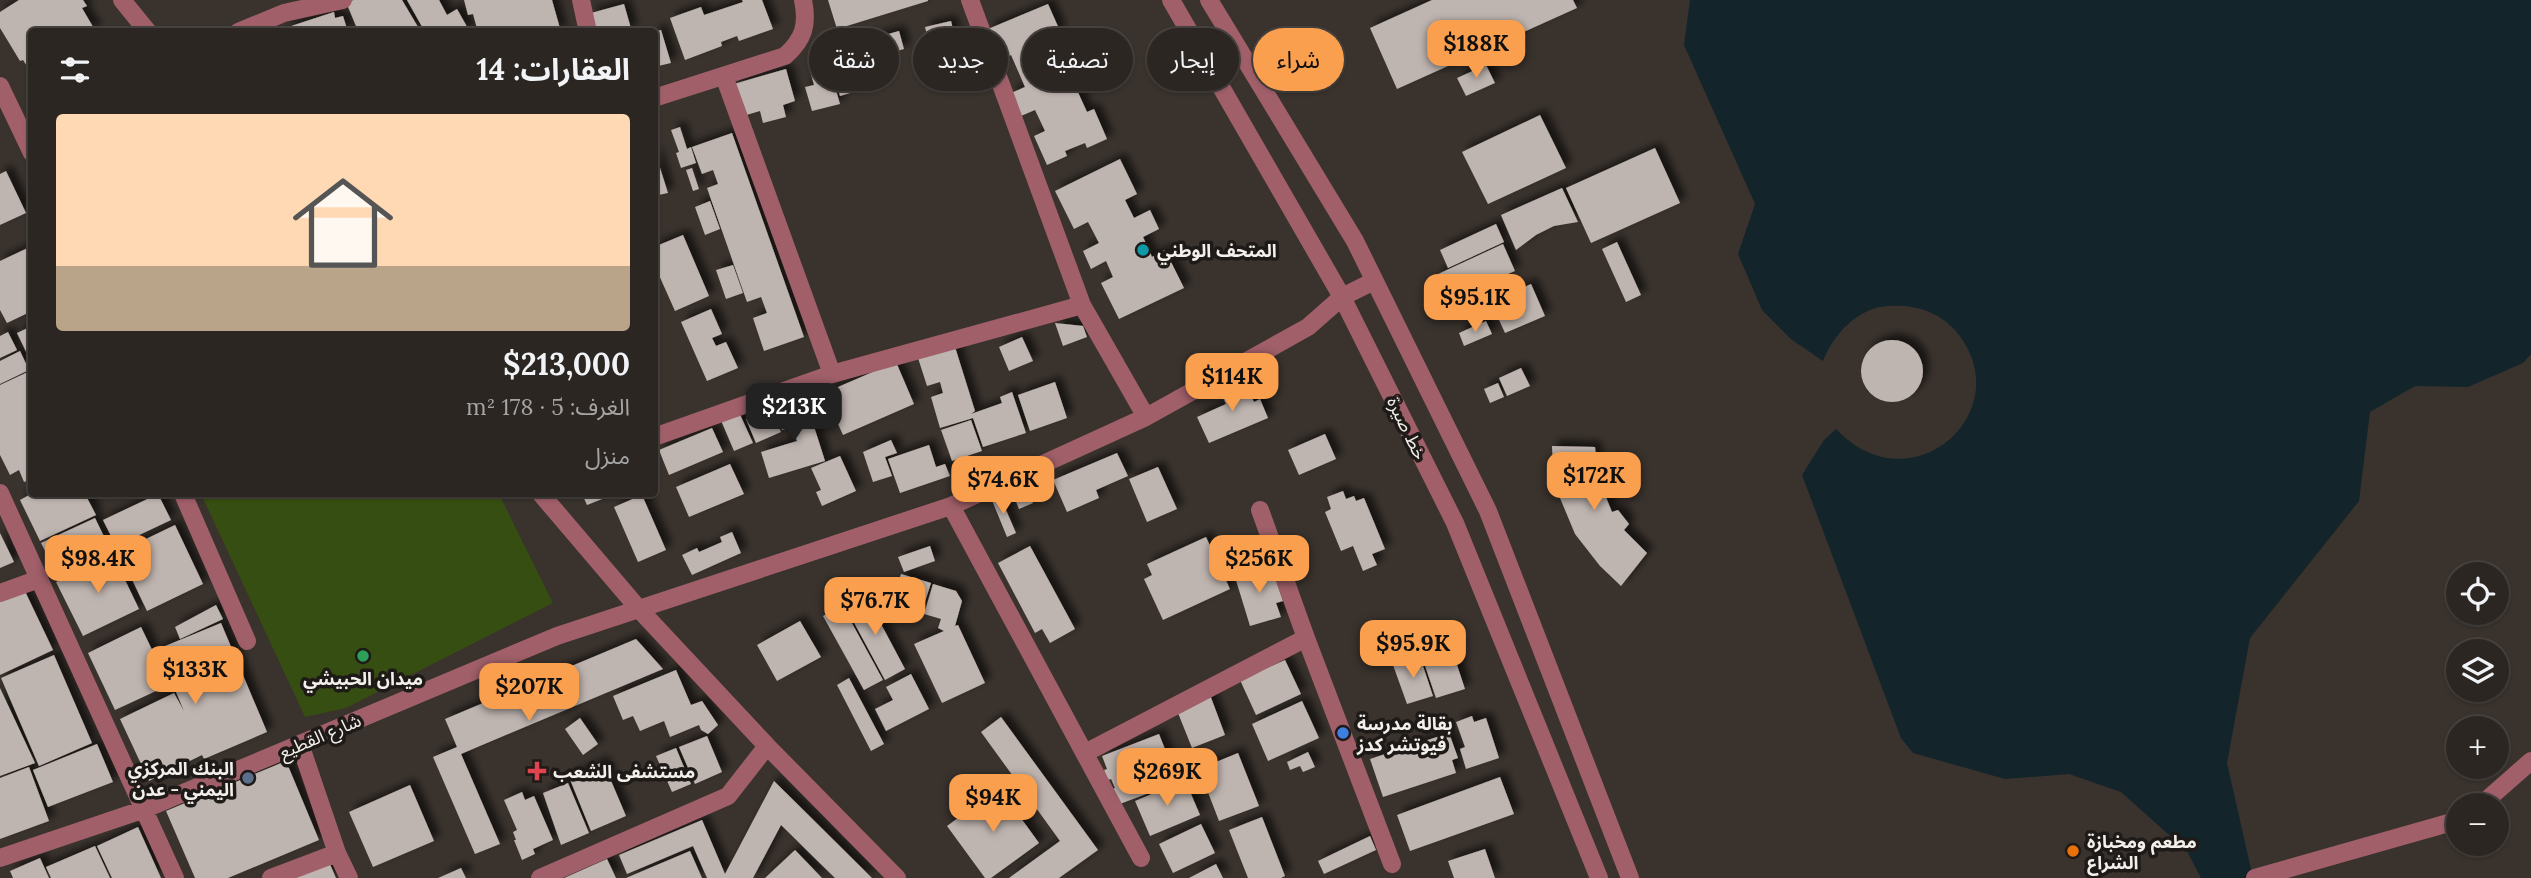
<!DOCTYPE html>
<html lang="ar">
<head>
<meta charset="utf-8">
<style>
  body { margin:0; font-family:Lora,"Noto Sans Arabic",serif; background:#332e2a; color:#f1f3f6; direction:rtl; height:100vh; display:flex; flex-direction:column; font-size:26px; white-space:nowrap }
  * { box-sizing:border-box; margin:0 }
  p { font-size:23px; color:#a6a5a5 }
  .icon { flex:none; width:38px; height:38px; fill:none; stroke:currentColor; stroke-width:2; stroke-linecap:round; stroke-linejoin:round }
  .map { position:relative; flex:1; overflow:hidden; direction:ltr }
  .side { position:absolute; left:28px; top:28px; width:630px; height:469px; display:flex; flex-direction:column; background:#2b2622; border-radius:7px; box-shadow:0 2px 5px #0004,0 0 0 2px #474340; direction:rtl }
  .side>* { flex:none }
  .hud { position:absolute; left:679px; top:28px; width:665px; height:63px; direction:rtl; display:flex; gap:14px }
  .tools { position:absolute; left:2446px; top:562px; display:grid; gap:14px }
  .tools a { display:grid; place-items:center; width:63px; height:63px; border-radius:50%; background:#2b2622; box-shadow:0 2px 5px #0004,0 0 0 2px #474340; font-size:35px }
  .price { position:absolute; translate:-50% -60px; padding:0 16px; border-radius:14px; background:#fa9f4e; color:#111; font-size:23px; line-height:46px; filter:drop-shadow(0 2px 4px #0008) }
  .price::after { content:''; position:absolute; left:50%; top:42px; width:21px; height:16px; margin-left:-10px; background:inherit; clip-path:polygon(0 0,100% 0,50% 100%) }
  .price.selected { background:#222; color:#fff }
  ul { padding:0; list-style:none }
  li { display:grid; align-content:center; gap:14px; height:371px; padding:0 28px }
  li span { display:grid; place-items:center; height:217px; border-radius:7px; color:#555 }
  li>.icon { margin-inline-start:auto }
  span .icon { width:126px; height:126px; fill:#fffc; stroke-width:1 }
  li b { font-size:30px }
  h2 { display:flex; justify-content:space-between; align-items:center; height:84px; padding:0 28px; font-size:30px }
  .tag { padding:0 24px; border-radius:32px; background:#2b2622; box-shadow:0 2px 5px #0004,0 0 0 2px #474340; font-size:24px; line-height:63px }
  .tag.selected { background:#fa9f4e; color:#111 }
  .map>svg:first-child { display:block }
  .green { fill:#364e11 }
  .water { fill:#13252b }
  .building { fill:#bfb5b0; filter:url(#shadow) }
  .lines { fill:none; stroke-linecap:round; stroke-linejoin:round }
  .minor { stroke:#a05f69; stroke-width:18 }
  .culture-dot { fill:#0f9aa8; stroke:#1e1a18; stroke-width:2.5 }
  .leisure-dot { fill:#2e9e5b; stroke:#1e1a18; stroke-width:2.5 }
  .shop-dot { fill:#3f7fe0; stroke:#1e1a18; stroke-width:2.5 }
  .health-dot { fill:#e0444e; stroke:#1e1a18; stroke-width:2.5 }
  .service-dot { fill:#5c6f8a; stroke:#1e1a18; stroke-width:2.5 }
  .food-dot { fill:#e8710a; stroke:#1e1a18; stroke-width:2.5 }
  .labels { text-anchor:middle; dominant-baseline:central; stroke-width:7; stroke-linejoin:round; paint-order:stroke }
  .poi-label { font-size:18px; font-weight:bold; fill:#f3efeb; stroke:#1e1a18; text-anchor:start }
  .street-label { font-size:18px; fill:#f3efeb; stroke:#1e1a18 }
</style>
</head>
<body>
<div class="map">
<svg width="2531" height="878" viewBox="0 0 2531 878">
  <defs>
    <filter id="shadow"><feDropShadow dx="6" dy="-6" stdDeviation="3.5" flood-color="#0009"/></filter>
  </defs>
  <rect width="100%" height="100%" fill="#39322d"/>
  <path class="green" d="M201,494H499L553,603L346,708L305,717Z"/>
  <path class="water" d="M1690,0H2531V354L2523,363L2468,387L2415,386L2370,412L2359,501L2250,638L2227,763L2253,878H2201L2187,851L2121,792L2069,774L2005,779L1913,753L1901,738L1802,475L1824,440L1836,429C1912,510 2023,409 1955,330C1938,311 1913,304 1888,306C1857,308 1834,334 1823,361L1792,340L1762,310L1738,254L1755,204L1684,45Z"/>
  <path class="building" d="M19,0H83L87,6L82,8L96,32H32V74L23,60L20,61L0,28V12Z
    M354,0H402L421,32H354L352,28L356,26L346,2Z
    M407,0H439L447,15L457,9L470,32H425Z
    M464,0H552L561,32H478L473,14L468,15Z
    M742,0H762L773,29L739,41L737,36L721,42L722,46L685,60L670,18L701,7L704,15L743,2Z
    M828,0H928V1L837,29Z
    M1432,0H1573L1577,8L1397,89L1370,28Z
    M624,4L632,32H597L591,13Z
    M1048,4L1060,31L1054,34L1069,69L1080,64L1088,82L1076,88L1087,112L1094,109L1107,139L1087,148L1085,143L1065,151L1067,156L1047,165L1034,136L1045,131L1035,110L1021,116L1011,93L1025,87L1011,55L1001,60L988,29Z
    M334,12L335,18L343,16L348,32H286L285,28Z
    M951,21L959,55L933,61L925,27Z
    M661,30L671,63L654,67V32Z
    M899,31L904,49L880,56L878,48L863,53L860,42Z
    M856,39L870,87L840,96L827,48Z
    M827,59L840,104L812,111L805,87L814,85L808,64Z
    M1486,65L1495,83L1466,96L1457,78Z
    M786,69L795,101L783,105L786,117L763,123L760,111L743,116L734,84Z
    M1540,115L1566,168L1488,204L1462,152Z
    M680,127L687,149L691,147L696,163L681,168L676,153L679,152L671,130Z
    M732,133L804,337L764,351L753,318L767,313L761,297L747,302L707,188L718,184L713,170L702,174L692,147Z
    M1655,148L1680,203L1591,243L1566,188Z
    M654,149L668,193L654,196Z
    M1120,159L1137,194L1125,200L1134,218L1150,210L1159,229L1143,237L1152,257L1165,250L1184,288L1119,319L1101,283L1113,277L1106,261L1091,269L1083,251L1099,243L1088,222L1074,229L1055,191Z
    M692,168L699,189L693,191L686,170Z
    M6,171L26,213L0,225V174Z
    M1562,188L1578,222L1554,226L1536,235L1516,250L1501,215Z
    M710,201L720,229L705,235L695,207Z
    M1496,224L1504,242L1448,268L1440,250Z
    M683,235L709,296L675,311L654,264V247Z
    M1617,242L1641,295L1626,302L1602,249Z
    M1503,244L1515,271L1501,277L1504,282L1462,301L1460,296L1448,301L1436,275Z
    M32,246V311L7,323L0,310V261Z
    M733,265L743,293L726,299L716,270Z
    M1531,284L1545,316L1505,333L1491,302Z
    M711,309L722,334L712,338L716,346L726,342L738,368L707,381L681,322Z
    M1486,321L1492,334L1464,346L1459,333Z
    M1055,323L1083,326L1087,337L1063,346Z
    M32,326V364L17,333Z
    M8,332L17,350L0,358V336Z
    M1022,337L1033,361L1009,371L999,347Z
    M1861 371a31 31 0 1 1 62 0a31 31 0 1 1-62 0Z
    M955,347L975,411L971,414L1002,403L1000,397L1012,392L1026,433L983,447L973,418L940,428L931,397L943,393L940,382L927,386L918,358Z
    M20,351L29,370L0,384V361Z
    M896,362L914,404L843,435L824,393Z
    M1521,368L1530,386L1507,396L1499,378Z
    M30,371L32,479L24,482L19,470L10,475L0,455V385Z
    M1232,379L1237,391L1247,386L1254,402L1260,399L1268,418L1209,443L1197,417L1226,404L1217,385Z
    M1055,382L1067,418L1030,431L1018,395Z
    M1498,383L1504,397L1490,403L1484,389Z
    M794,402L810,414L825,461L769,478L761,452L797,441L792,427L782,430L773,409Z
    M770,409L781,432L756,443L746,419Z
    M738,410L753,443L734,451L720,418Z
    M971,420L982,451L952,461L941,430Z
    M712,428L723,452L669,475L659,450Z
    M1325,434L1336,459L1299,475L1288,450Z
    M891,440L897,453L885,457L892,476L873,482L863,452Z
    M929,445L936,467L945,464L950,476L900,493L888,459Z
    M1552,446L1595,447L1597,466L1602,467L1607,483L1601,485L1612,512L1618,510L1629,524L1624,530L1647,553L1621,586L1600,566L1575,534L1560,498L1553,469Z
    M1117,453L1128,476L1096,490L1099,498L1067,512L1053,480Z
    M840,456L856,491L822,506L816,492L821,490L811,468Z
    M730,464L744,494L689,517L676,487Z
    M1158,467L1177,509L1147,522L1129,479Z
    M32,481V494H85L96,515L40,541L20,500L31,494L26,484Z
    M1343,491L1346,499L1354,496L1356,501L1364,498L1385,549L1372,554L1377,565L1363,571L1353,546L1341,551L1325,512L1331,509L1327,497Z
    M158,494L171,520L116,546L103,520Z
    M582,494H615L587,505Z
    M999,494L1016,533L1007,537L991,498Z
    M1029,494L1033,503L1019,509L1015,499Z
    M642,495L666,550L638,562L614,507Z
    M95,518L112,553L59,578L41,543Z
    M175,525L203,584L147,611L119,552Z
    M732,532L741,553L692,575L682,555L697,548L699,552L722,542L720,537Z
    M0,533L14,562L0,568Z
    M1206,537L1230,589L1163,620L1144,579L1152,575L1147,564Z
    M930,546L935,561L904,572L898,557Z
    M1030,546L1075,629L1050,643L1042,629L1035,633L998,563Z
    M113,555L139,609L83,636L56,582Z
    M1263,563L1268,577L1274,575L1283,601L1276,603L1281,617L1250,626L1235,577L1246,573L1245,568Z
    M901,574L931,583L922,611L905,606L903,611L890,607Z
    M933,584L956,591L962,601L955,626L958,625L985,683L942,703L914,644L944,631L938,628L941,619L924,614Z
    M22,585L53,650L0,675V593Z
    M865,594L905,669L885,680L844,604Z
    M216,605L223,619L180,639L175,627Z
    M842,605L883,680L864,690L823,616Z
    M800,621L821,657L777,681L757,645Z
    M221,623L267,732L204,759L202,755L149,781L120,719L174,693L184,711L158,649Z
    M141,627L169,685L115,710L88,653Z
    M636,639L663,669L461,754L500,844L475,854L433,757L457,747L445,719Z
    M1451,647L1465,689L1436,698L1422,657Z
    M54,655L92,743L39,766L1,678Z
    M1420,657L1433,696L1407,704L1393,665Z
    M1285,660L1301,694L1256,715L1240,680Z
    M676,670L691,705L702,701L718,725L708,734L701,730L699,725L670,737L664,721L640,731L633,716L623,720L613,696Z
    M911,674L929,709L886,731L875,709L893,700L886,687Z
    M849,678L884,744L871,751L837,685Z
    M0,688L35,763L0,776Z
    M1210,695L1225,735L1192,748L1176,708Z
    M1302,701L1319,738L1268,761L1252,724Z
    M1472,716L1474,722L1486,718L1499,758L1466,769L1460,749L1465,747L1456,722Z
    M1001,717L1098,850L1059,878H1009L1060,841L981,732Z
    M580,718L598,744L583,755L565,729Z
    M1449,733L1458,758L1452,760L1456,773L1383,797L1370,759Z
    M1159,734L1178,782L1112,807L1106,792L1115,788L1111,779L1108,780L1104,770L1107,769L1102,756Z
    M707,736L722,772L695,784L679,747Z
    M97,744L113,782L48,807L33,770Z
    M676,748L691,784L672,792L656,756Z
    M1308,752L1315,767L1303,772L1300,766L1290,770L1287,762Z
    M1238,753L1259,806L1219,821L1199,769Z
    M286,761L319,840L228,878H195L166,811Z
    M603,762L626,816L591,831L569,777Z
    M29,767L49,821L0,839V778Z
    M1500,777L1514,814L1410,851L1397,815Z
    M1185,780L1200,815L1150,836L1135,801Z
    M774,781L872,878H835L781,825L753,878H707L693,846L627,874L619,855L702,820L725,874Z
    M568,783L589,833L561,845L543,793Z
    M410,785L434,841L373,867L349,812Z
    M999,788L1039,843L991,878H985L947,826Z
    M522,792L525,800L534,796L553,840L533,849L535,854L522,860L514,840H516L513,832L517,830L504,800Z
    M1262,817L1285,876L1281,878H1248L1229,830Z
    M1201,824L1215,853L1173,873L1159,844Z
    M138,827L161,878H112L97,846Z
    M1370,836L1376,850L1324,874L1318,861Z
    M95,846L110,878H51L46,867Z
    M1485,849L1495,878H1454L1448,861Z
    M795,850L822,878H765Z
    M690,851L702,878H626Z
    M40,858L49,878H13L10,871Z
    M607,859L616,878H564Z
    M329,862L336,878H291Z
    M1216,864L1223,878H1189Z
    M461,868L466,878H438Z"/>
  <g class="lines">
    <path class="minor" d="M122,0L148,32
      M581,0L588,32
      M970,0L1082,305
      M1171,0L1342,297L1455,523L1599,878
      M1209,0L1355,241L1488,511L1630,878
      M238,32L284,13L343,0
      M724,76L832,374
      M0,86L32,153
      M654,98L785,56C804,39 808,25 803,0
      M654,437L832,374L1082,305L1146,417
      M0,493L175,878
      M183,494L247,641
      M541,494L638,608L767,746L897,878
      M951,506L1141,858
      M1260,510L1306,638L1392,864
      M0,593L39,579
      M300,744L337,853L349,878
      M1085,753L1306,638
      M2481,805L2531,761
      M0,858L145,809L557,636L951,506L1146,417L1308,327L1342,297L1374,281
      M271,878L337,853
      M540,878L728,796L767,746
      M2255,878L2459,820"/>
  </g>
  <circle class="culture-dot" cx="1143" cy="250" r="7"/>
  <circle class="leisure-dot" cx="363" cy="656" r="7"/>
  <circle class="shop-dot" cx="1343" cy="733" r="7"/>
  <path class="health-dot" d="M533.5 760.5h7v7h7v7h-7v7h-7v-7h-7v-7h7z"/>
  <circle class="service-dot" cx="248" cy="778" r="7"/>
  <circle class="food-dot" cx="2073" cy="851" r="7"/>
  <g class="labels">
    <g class="poi-label">
      <text x="1157" y="250">المتحف الوطني</text>
      <text x="363" y="678" text-anchor="middle">ميدان الحبيشي</text>
      <text x="1357" y="723">بقالة مدرسة<tspan x="1357" dy="21">فيوتشر كدز</tspan></text>
      <text x="234" y="768" text-anchor="end">البنك المركزي<tspan x="234" dy="21">اليمني - عدن</tspan></text>
      <text x="553" y="771">مستشفى الشعب</text>
      <text x="2087" y="841">مطعم ومخبازة<tspan x="2087" dy="21">الشراع</tspan></text>
    </g>
    <g class="street-label">
      <text transform="translate(1407 428) rotate(64)">خط صيرة</text>
      <text transform="translate(320 736) rotate(-23)">شارع القطيع</text>
    </g>
  </g>
</svg>
<div class="tools">
<a><svg class="icon" aria-label="locate" viewBox="0 0 24 24"><circle cx="12" cy="12" r="6"/><path d="M12 2v4M12 18v4M2 12h4M18 12h4"/></svg></a>
<a><svg class="icon" aria-label="layers" viewBox="0 0 24 24"><path d="M12 4l9 5-9 5-9-5zM3 14l9 5 9-5"/></svg></a>
<a>+</a>
<a>−</a>
</div>
<b class="price" style="left:1476px;top:80px">$188K</b>
<b class="price" style="left:1475px;top:334px">$95.1K</b>
<b class="price" style="left:1232px;top:413px">$114K</b>
<b class="price selected" style="left:794px;top:443px">$213K</b>
<b class="price" style="left:1594px;top:512px">$172K</b>
<b class="price" style="left:1003px;top:516px">$74.6K</b>
<b class="price" style="left:98px;top:595px">$98.4K</b>
<b class="price" style="left:1259px;top:595px">$256K</b>
<b class="price" style="left:875px;top:637px">$76.7K</b>
<b class="price" style="left:1413px;top:680px">$95.9K</b>
<b class="price" style="left:195px;top:706px">$133K</b>
<b class="price" style="left:529px;top:723px">$207K</b>
<b class="price" style="left:1167px;top:808px">$269K</b>
<b class="price" style="left:993px;top:834px">$94K</b>
<div class="hud">
<a class="tag selected">شراء</a>
<a class="tag">إيجار</a>
<a class="tag">تصفية</a>
<a class="tag">جديد</a>
<a class="tag">شقة</a>
</div>
<section class="side">
<h2>العقارات: 14<svg class="icon" aria-label="filters" viewBox="0 0 24 24"><path d="M4 7h16M4 17h16"/><circle cx="9" cy="7" r="2"/><circle cx="15" cy="17" r="2"/></svg></h2>
<ul>
<li><span style="background:linear-gradient(#ffd9b3 70%,#b9a48a 0)"><svg class="icon" aria-label="home" viewBox="0 0 24 24"><path d="M3 11l9-7 9 7M6 9v11h12V9"/></svg></span><div><b>$213,000</b><p>الغرف: 5 · 178 m²</p><p>منزل</p></div></li>
</ul>
</section>
</div>
</body>
</html>
